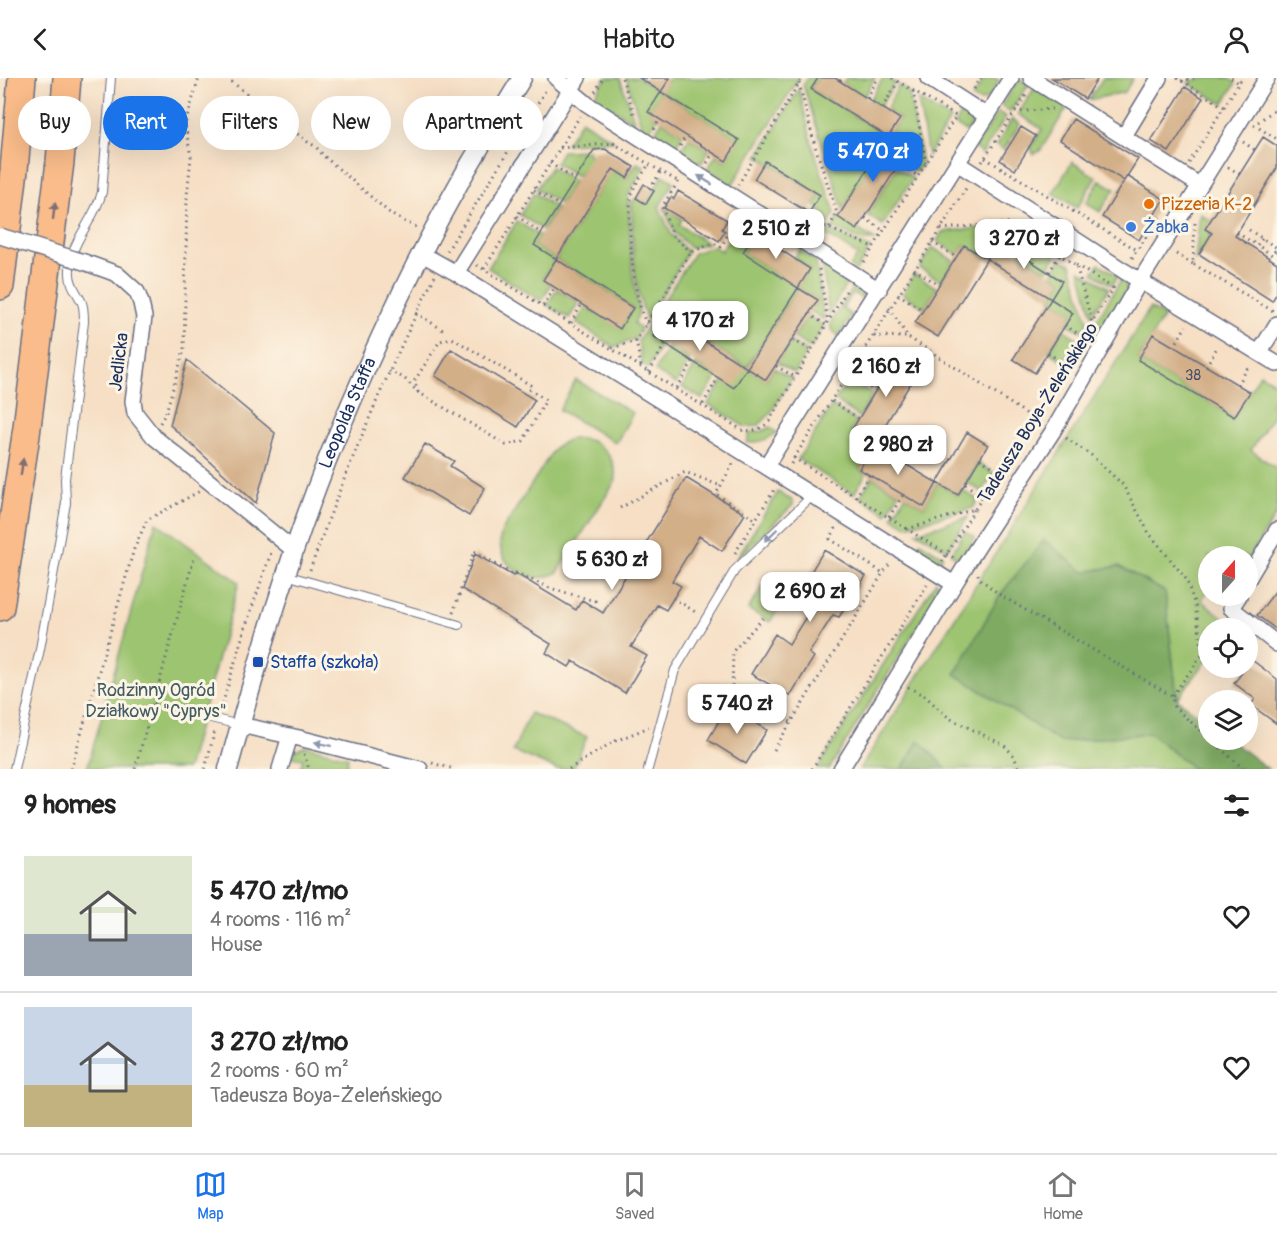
<!DOCTYPE html>
<html lang="en">
<head>
<meta charset="utf-8">
<style>
  body { margin:0; font-family:Pangolin,sans-serif; background:#f2f2f2; color:#222; height:100vh; display:flex; flex-direction:column; font-size:22px; white-space:nowrap }
  * { box-sizing:border-box; margin:0 }
  p { font-size:20px; color:#767676 }
  .icon { flex:none; width:33px; height:33px; fill:none; stroke:currentColor; stroke-width:2; stroke-linecap:round; stroke-linejoin:round }
  .map { position:relative; height:691px; overflow:hidden }
  .panel { display:flex; flex-direction:column; background:#fff; flex:1 }
  .panel>* { flex:none }
  .hud { position:absolute; left:18px; top:18px; width:600px; height:54px; display:flex; gap:12px }
  .needle { width:39px; rotate:21deg }
  .tools { position:absolute; left:1198px; top:468px; display:grid; gap:12px }
  .tools a { display:grid; place-items:center; width:60px; height:60px; border-radius:50%; background:#fff; box-shadow:0 6px 24px #0002; font-size:30px }
  .price { position:absolute; translate:-50% -51px; padding:0 14px; border-radius:12px; background:#fff; color:#222; font-size:20px; line-height:39px; filter:drop-shadow(0 2px 3px #0008) }
  .price::after { content:''; position:absolute; left:50%; top:36px; width:18px; height:14px; margin-left:-9px; background:inherit; clip-path:polygon(0 0,100% 0,50% 100%) }
  .price.selected { background:#1a73e8; color:#fff }
  ul { padding:0; list-style:none }
  li { display:flex; align-items:center; gap:18px; height:150px; padding:0 24px }
  li+li { border-top:2px solid #e0e0e0 }
  li span { display:grid; place-items:center; flex:none; width:168px; height:120px; border-radius:0px; color:#555 }
  li>.icon { margin-inline-start:auto }
  span .icon { width:72px; height:72px; fill:#fffc; stroke-width:1 }
  li b { font-size:26px }
  h2 { display:flex; justify-content:space-between; align-items:center; height:72px; padding:0 24px; font-size:26px }
  .chip { padding:0 21px; border-radius:27px; background:#fff; box-shadow:0 6px 24px #0002; font-size:21px; line-height:54px }
  .chip.selected { background:#1a73e8; color:#fff }
  header { display:flex; justify-content:space-between; align-items:center; height:78px; padding:0 24px; background:#fff; font-size:27px; font-weight:600 }
  .tabs { display:flex; justify-content:space-around; align-items:center; height:84px; border-top:2px solid #e0e0e0; background:#fff; font-size:16px; color:#767676 }
  .tabs a { display:grid; justify-items:center; gap:3px }
  .tabs .selected { color:#1a73e8 }
  .map>svg:first-child { display:block }
  .green { fill:#9dc46f; stroke:#5c7a66; stroke-width:1.5 }
  .forest { fill:#7eaa62; stroke:#4c6c60; stroke-width:1.5 }
  .building { fill:#d3af88 }
  .lines { fill:none; stroke-linecap:round; stroke-linejoin:round }
  .service-casing { stroke:#686d82; stroke-width:10 }
  .minor-casing { stroke:#686d82; stroke-width:18 }
  .tertiary-casing { stroke:#686d82; stroke-width:21 }
  .motorway-casing { stroke:#686d82; stroke-width:30 }
  .path { stroke:#686d82; stroke-width:3; stroke-dasharray:1.5 4.5; stroke-linecap:butt }
  .service { stroke:#fff; stroke-width:8 }
  .minor { stroke:#fff; stroke-width:15 }
  .tertiary { stroke:#fff; stroke-width:18 }
  .motorway { stroke:#f9bc8a; stroke-width:27 }
  .minor-bridge-casing { stroke:#686d82; stroke-width:18; stroke-linecap:butt }
  .minor-bridge { stroke:#fff; stroke-width:15 }
  .oneway { fill:#8d97ae }
  .oneway2 { fill:#7f6e72 }
  .food-dot { fill:#e8710a; stroke:#fcf5e5; stroke-width:2 }
  .shop-dot { fill:#3f7fe0; stroke:#fcf5e5; stroke-width:2 }
  .transit-dot { fill:#1a4fb4; stroke:#fcf5e5; stroke-width:2 }
  .labels { text-anchor:middle; dominant-baseline:central; stroke-width:6; stroke-linejoin:round; paint-order:stroke }
  .number-label { font-size:15px; fill:#494f68 }
  .food-label { font-size:18px; fill:#c56008; stroke:#fcf5e5; text-anchor:start }
  .shop-label { font-size:18px; fill:#366cbe; stroke:#fcf5e5; text-anchor:start }
  .street-label { font-size:18px; fill:#1b2f5e; stroke:#fcf5e5 }
  .transit-label { font-size:18px; fill:#164399; stroke:#fcf5e5; text-anchor:start }
  .park-label { font-size:18px; fill:#425c63; stroke:#fcf5e5 }
</style>
</head>
<body>
<header><svg class="icon" aria-label="back" viewBox="0 0 24 24"><path d="M15 5l-7 7 7 7"/></svg>Habito<svg class="icon" aria-label="person" viewBox="0 0 24 24"><circle cx="12" cy="8" r="4"/><path d="M4 21q1-7 8-7t8 7"/></svg></header>
<div class="map">
<svg width="1277" height="691" viewBox="0 0 1277 691">
  <rect width="100%" height="100%" fill="#fcf5e5"/>
  <filter id="ink" filterUnits="userSpaceOnUse"><feTurbulence type="fractalNoise" baseFrequency=".0167" numOctaves="2"/><feDisplacementMap in="SourceGraphic" scale="12" xChannelSelector="R" yChannelSelector="G"/><feConvolveMatrix kernelMatrix="1 2 1 2 8 2 1 2 1" color-interpolation-filters="sRGB"/></filter>
  <filter id="wash" filterUnits="userSpaceOnUse"><feTurbulence type="fractalNoise" baseFrequency=".008" numOctaves="4" result="noise"/><feDisplacementMap in="SourceGraphic" scale="24" xChannelSelector="R" yChannelSelector="G"/><feGaussianBlur stdDeviation="1.35" result="paint"/><feColorMatrix in="noise" values="0 0 0 0 0 0 0 0 0 0 0 0 0 0 0 0 0 1.4 0 .05"/><feComposite in="paint" operator="in"/></filter>
  <g filter="url(#wash)">
    <rect width="100%" height="100%" fill="#f6dfc5"/>
    <path class="green" d="M606,0H620L635,45L594,19Z
      M626,0H639L661,14L670,0H799L732,107L707,91L716,77L726,83L738,62L661,14L649,34L657,40L649,53L642,49Z
      M807,0H818L811,11L888,59L900,41L886,32L899,7L909,14L922,86L917,94L900,84L888,60L843,131L803,7Z
      M846,0H875L864,19L843,5Z
      M883,0H887L895,5L880,29L870,22Z
      M985,0H995L999,2L991,18L982,23L972,20Z
      M1103,0H1133L1125,14L1089,22Z
      M1205,0H1228L1236,5L1223,26L1188,5L1190,3Z
      M1021,2L1029,6L1010,34L1001,28L1016,6Z
      M1035,9L1067,30L1040,73L1033,76L1031,69L1042,51L1018,36Z
      M799,11L812,66L835,135L828,147L815,142L821,132L814,127L820,117L758,78Z
      M918,22L950,41L928,78Z
      M965,29L972,36V46L967,54L955,47Z
      M998,34L1006,39L982,76L974,70Z
      M1012,41L1020,46L1004,72L997,67Z
      M581,42L614,63L566,66Z
      M662,43L683,56L675,70L653,57Z
      M689,60L709,72L701,86L680,73Z
      M589,72L587,75L627,100L637,85L644,88L628,118L632,192L639,234L634,246L641,250L635,261L614,269L576,245L586,229L620,250L633,230L556,181L543,201L551,207L541,223L488,190L517,143L540,158L534,167L556,181L605,103L584,89L577,98L555,85L562,73Z
      M1072,84L1096,99L1077,130L1053,115Z
      M551,89L574,103L560,126L536,111Z
      M897,90L913,100L883,147L867,137Z
      M663,97L674,104L659,129L671,156L688,174L647,242C632,206 633,163 632,124L636,120L646,126Z
      M1100,102L1115,111L1100,134L1086,125Z
      M534,115L557,130L543,152L520,137Z
      M664,130L682,141L679,147L708,165L690,170L675,155Z
      M1200,136L1211,143L1205,151L1212,155L1195,183Z
      M744,137L777,157L771,165L755,155L743,174L798,209L810,191L794,180L799,172L816,183L824,242L811,233L818,222L798,210L747,289L766,302L774,290L792,300L770,336L758,348L745,349L708,326L723,303L746,289L666,238L653,258L663,265L648,290L642,286L638,263L694,175L713,168L721,173Z
      M838,139L875,162H861L833,150Z
      M814,146L870,170L856,193L850,189L858,177L819,152L811,164L805,161Z
      M1008,147L1024,156L1014,172L998,163L987,180L964,167L958,177L937,163L942,154Z
      M1029,160L1056,177L1047,193L1020,176Z
      M932,169L954,183L941,203L920,190Z
      M1060,181L1071,186L1088,245L1082,253L1066,246L1073,235L1051,221L1062,203L1052,196Z
      M822,186L848,203L829,236Z
      M1099,186L1118,197L1112,207L1093,195Z
      M1080,192L1109,210L1092,237Z
      M914,196L937,210L924,230L903,216Z
      M1122,200L1127,206V214L1102,253L1093,248Z
      M856,204L864,208L865,214L862,220L853,215L842,231L852,237L839,258L831,251V244Z
      M557,211L579,225L569,240L547,227Z
      M1150,230L1164,238L1138,282L1234,339L1260,296L1277,306V314L1270,326L1276,333L1251,372L1277,391V435L1248,481V478H1209V511L1201,522L1234,548L1232,550H1209V580L1177,621L1165,514L1119,488L1084,494L1044,463L1060,664L1150,655L1194,691H946L919,662L902,691H860Z
      M808,237L824,248L811,270L794,260Z
      M1063,251L1078,261L1064,283L1049,274Z
      M791,264L807,274L795,295L777,285Z
      M669,268L690,282L676,306L655,293Z
      M866,276L890,289L876,311L853,296Z
      M696,286L717,299L702,321L682,309Z
      M576,302L633,335L616,365L559,332Z
      M849,302L873,316L859,339L835,322Z
      M832,328L857,343L851,353L873,367L859,391L866,396L854,416L798,381Z
      M770,349L777,355C767,362 759,365 747,365L749,355L763,353Z
      M570,361C597,357 615,376 616,402L558,494C530,511 491,486 502,453L555,369Z
      M978,385L994,395L982,414L966,404Z
      M872,399L899,415L887,436L860,419Z
      M937,405L958,417L962,412L978,422L973,430L907,448L892,439L905,418L924,429Z
      M778,414L793,423V427L735,483Z
      M968,439L947,472L917,454Z
      M156,444L239,504L187,691H87Z
      M965,453L975,459L961,482L951,476Z
      M920,464L943,478L938,487L915,473Z
      M936,503L939,509L938,516L829,691H817Z
      M764,507L785,519L770,544L748,531Z
      M530,635L587,659L573,691H556L513,673Z
      M306,668L348,679L346,691H300L303,681L292,679L294,673Z"/>
    <path class="forest" d="M1044,462L1084,494L1119,488L1165,514L1177,621L1209,645V662H1230L1268,691H1194L1150,655L1060,664L955,596L1000,517Z
      M919,662L946,691H902Z"/>
    <g id="blocks">
      <path class="building" d="M639,0H670L661,14Z
        M818,0H835L900,41L888,59L811,11Z
        M1052,0H1098L1085,21Z
        M1185,9L1203,20L1169,74L1151,63Z
        M661,14L739,62L726,83L648,34Z
        M1073,41L1138,81L1124,103L1060,62Z
        M1021,49L1036,58L1015,92L1000,82Z
        M888,59L908,72L857,152L838,139Z
        M1263,59L1277,68V90L1235,158L1277,185V215L1272,223L1199,176L1212,155L1205,151Z
        M605,71L634,89L627,100L613,91L556,181L534,167L594,72Z
        M765,83L820,117L809,135L754,101Z
        M1127,98L1164,121L1139,162L1102,139Z
        M644,106L654,113L646,126L636,120Z
        M678,113L727,142L722,151L725,153L719,163L664,130L671,119L674,121Z
        M755,155L810,191L798,210L743,174Z
        M998,162L1062,203L1051,221L987,181Z
        M964,167L987,181L938,259L915,245Z
        M556,181L633,230L620,251L543,202Z
        M798,210L818,222L766,302L747,290Z
        M1051,221L1073,235L1035,295L1013,281Z
        M666,238L747,290L734,310L653,258Z
        M1153,256L1250,314L1234,339L1138,282Z
        M451,271L535,322L518,349L435,298Z
        M899,274L921,288L873,367L851,353Z
        M187,282L275,355L256,425L170,347Z
        M967,354L988,367L958,417L937,405Z
        M425,366L454,383L450,388L485,410L469,438L405,399Z
        M873,367L937,405L924,429L859,391Z
        M686,400L745,436L722,473L699,458L672,503L681,508L666,532L657,527L631,569L647,578L625,615L573,583L569,589L546,575L551,566L462,511L475,476L513,498L515,495L576,532L582,522L603,535Z
        M824,472L866,498L839,539L833,537L809,575L814,579L790,618L751,596L775,556L789,566L816,523L800,512Z
        M1277,511V552L1257,537Z
        M1252,582L1277,601V646L1251,627L1255,621L1234,605Z
        M728,627L767,652L746,686L708,662Z"/>
    </g>
  </g>
  <g filter="url(#ink)">
    <use href="#blocks" fill-opacity="0" stroke="#686d82" stroke-width="1.5"/>
    <g class="lines">
      <defs>
        <path id="service" d="M286,497L459,547
          M202,638L240,647
          M14,691L40,571L66,425L65,401L84,244C84,238 84,230 82,225C78,215 70,208 70,196C68,164 95,143 102,114L111,0
          M648,691L675,592L735,492L813,417"/>
        <path id="minor" d="M556,0L587,26L879,212
          M928,0L987,38
          M1031,0L1199,107
          M1124,58L1159,0
          M957,85L1124,193L1277,286
          M422,176L456,195L954,506
          M84,184L117,196L137,214L141,225L144,239L133,323L135,335L154,359L295,473
          M456,195L578,0
          M1259,275L1277,246
          M766,388L1011,0
          M1248,501L1277,452
          M1239,518L1231,530L1277,566
          M240,647L299,660L420,691
          M280,691L290,658
          M841,691L966,487L1053,353L1140,203L1267,0"/>
        <g id="tertiary">
          <path id="s1" d="M228,691C257,586 288,481 328,380C367,284 412,188 463,98C482,65 502,33 522,0"/>
        </g>
        <path id="motorway" d="M0,208L14,92L22,0
          M0,529L26,357L60,84L67,0"/>
      </defs>
      <use href="#service" class="service-casing"/>
      <use href="#minor" class="minor-casing"/>
      <use href="#tertiary" class="tertiary-casing"/>
      <use href="#motorway" class="motorway-casing"/>
      <path class="path" d="M227,0L309,65L315,68L325,79L392,137L418,150
        M622,0L635,38
        M892,0L956,38L957,37
        M1177,0L1224,29
        M1231,0L1239,5
        M840,3L842,0
        M1181,3L1194,0
        M799,5L815,68L837,135L829,150
        M974,11L981,0
        M913,13L926,85
        M595,14L603,0
        M867,20L878,0
        M882,30L898,4
        M1015,34L1052,31
        M1258,44L1273,33L1277,26
        M1254,47L1277,61
        M654,51L660,41
        M1243,64L1255,72
        M613,65L679,104
        M680,68L686,58
        M560,70L615,65
        M985,80L1137,172
        M982,84L1028,14
        M550,85L575,102
        M707,85L713,75
        M1189,85L1242,0
        M899,86L918,98
        M1228,89L1240,96
        M678,104L662,129L673,158L691,174
        M738,107L802,0
        M650,111L661,93
        M534,112L559,127
        M517,138L541,155
        M865,140L884,153
        M1195,145L1193,186L1273,233
        M806,149L810,142L873,169
        M941,151L1008,145L1076,187L1092,244L1116,206
        M1249,152L1277,170
        M1237,155L1257,167
        M1262,161L1257,167L1272,177L1277,170
        M932,164L956,179
        M447,173L547,10
        M1016,174L1027,156
        M1176,176L1193,186
        M1132,180L1160,138L1162,139
        M864,184L956,38
        M477,187L742,352C753,354 759,352 768,345L848,210
        M1076,187L1113,210
        M484,191L580,38
        M819,191L828,244
        M914,191L939,207
        M1049,194L1060,177
        M898,216L923,232
        M543,228L555,209
        M889,230L908,259L1033,340
        M416,235L443,252
        M809,236L826,247
        M571,245L582,226
        M647,246C633,224 627,146 631,120C632,109 643,96 649,86
        M1065,247L1083,259
        M874,258L908,259
        M793,262L811,272
        M1174,269L1186,248
        M612,270L636,263
        M866,270L892,286
        M1048,275L1066,287
        M641,288L636,263L691,174L714,165L721,169L738,138
        M776,288L795,299
        M1206,288L1218,268
        M389,293L404,300L418,314L506,367L523,363L546,322L530,312L532,308L452,260L440,263L415,302L418,314
        M649,294L665,266
        M849,297L875,313
        M1238,307L1249,287
        M676,310L693,283
        M832,323L858,340
        M703,326L718,300
        M160,345L166,334L184,272L187,118L191,79L185,46L199,0
        M1066,360L1091,377L1123,407L1149,455L1186,501L1195,527L1203,576
        M794,380C853,289 911,199 968,107
        M980,381L1000,393
        M733,386L716,416L756,442
        M791,386L794,380L907,451
        M965,406L984,419
        M856,419L869,397
        M620,430L685,394L721,408
        M975,431L1092,244
        M889,439L903,417
        M836,450L830,461L883,495L891,484
        M735,475L774,412
        M942,484L975,431L907,451L947,476L954,480
        M310,492C346,391 387,294 435,198
        M978,496L979,500L1000,517L1172,618
        M673,520L697,535
        M453,535L474,473L512,496L514,494L550,510L595,523L593,529
        M763,540L733,573L732,614L770,631L791,644
        M1222,550L1226,543
        M1209,568L1172,618L1174,629L1209,660
        M908,609L925,618L949,640L1004,667L1014,678L1019,691
        M154,625L192,635
        M221,631L245,550L272,472
        M1211,662L1244,691
        M774,672L883,495
        M304,676L309,691
        M432,685L454,691
        M71,691L134,471L147,442L200,413
        M135,691L194,480
        M205,691L215,652
        M569,691L613,664L649,649
        M812,691L927,507"/>
      <use href="#service" class="service"/>
      <use href="#minor" class="minor"/>
      <use href="#tertiary" class="tertiary"/>
      <use href="#motorway" class="motorway"/>
      <defs>
        <path id="minor-bridge" d="M0,158L84,184"/>
      </defs>
      <use href="#minor-bridge" class="minor-bridge-casing"/>
      <use href="#minor-bridge" class="minor-bridge"/>
    </g>
    <defs><path id="oneway-solid" d="M-6-.8H1V-3.2L6.5 0L1 3.2V.8H-6Z" transform="scale(1.5)"/></defs>
    <g class="oneway">
      <use href="#oneway-solid" transform="translate(705 102) rotate(-148)"/>
      <use href="#oneway-solid" transform="translate(771 457) rotate(136)"/>
      <use href="#oneway-solid" transform="translate(323 666) rotate(-166)"/>
    </g>
    <g class="oneway2">
      <use href="#oneway-solid" transform="translate(54 133) rotate(-83)"/>
      <use href="#oneway-solid" transform="translate(22 389) rotate(-82)"/>
    </g>
  </g>
  <circle class="food-dot" cx="1149" cy="126" r="6"/>
  <circle class="shop-dot" cx="1131" cy="149" r="6"/>
  <rect class="transit-dot" x="252" y="578" width="12" height="12" rx="3"/>
  <g class="labels">
    <g class="number-label">
      <text x="1193" y="297">38</text>
    </g>
    <g class="food-label">
      <text x="1161" y="126">Pizzeria K-2</text>
    </g>
    <g class="shop-label">
      <text x="1143" y="149">Żabka</text>
    </g>
    <g class="street-label">
      <text transform="translate(119 284) rotate(-83)">Jedlicka</text>
      <text stroke="none"><textPath href="#s1" startOffset="376">Leopolda Staffa</textPath></text>
      <text transform="translate(1038 335) rotate(-58)">Tadeusza Boya-Żeleńskiego</text>
    </g>
    <g class="transit-label">
      <text x="270" y="584">Staffa (szkoła)</text>
    </g>
    <g class="park-label">
      <text x="156" y="612">Rodzinny Ogród<tspan x="156" dy="21">Działkowy "Cyprys"</tspan></text>
    </g>
  </g>
</svg>
<div class="tools">
<a><svg class="needle" viewBox="-14 -14 28 28"><path d="M0-13l5 13h-10z" fill="#e53935"/><path d="M0 13l5-13h-10z" fill="#767676"/></svg></a>
<a><svg class="icon" aria-label="locate" viewBox="0 0 24 24"><circle cx="12" cy="12" r="6"/><path d="M12 2v4M12 18v4M2 12h4M18 12h4"/></svg></a>
<a><svg class="icon" aria-label="layers" viewBox="0 0 24 24"><path d="M12 4l9 5-9 5-9-5zM3 14l9 5 9-5"/></svg></a>
</div>
<b class="price selected" style="left:873px;top:105px">5 470 zł</b>
<b class="price" style="left:776px;top:182px">2 510 zł</b>
<b class="price" style="left:1024px;top:192px">3 270 zł</b>
<b class="price" style="left:700px;top:274px">4 170 zł</b>
<b class="price" style="left:886px;top:320px">2 160 zł</b>
<b class="price" style="left:898px;top:398px">2 980 zł</b>
<b class="price" style="left:612px;top:513px">5 630 zł</b>
<b class="price" style="left:810px;top:545px">2 690 zł</b>
<b class="price" style="left:737px;top:657px">5 740 zł</b>
<div class="hud">
<a class="chip">Buy</a>
<a class="chip selected">Rent</a>
<a class="chip">Filters</a>
<a class="chip">New</a>
<a class="chip">Apartment</a>
</div>
</div>
<section class="panel">
<h2>9 homes<svg class="icon" aria-label="filters" viewBox="0 0 24 24"><path d="M4 7h16M4 17h16"/><circle cx="9" cy="7" r="2"/><circle cx="15" cy="17" r="2"/></svg></h2>
<ul>
<li><span style="background:linear-gradient(#dfe7d0 65%,#9aa5b1 0)"><svg class="icon" aria-label="home" viewBox="0 0 24 24"><path d="M3 11l9-7 9 7M6 9v11h12V9"/></svg></span><div><b>5 470 zł/mo</b><p>4 rooms · 116 m²</p><p>House</p></div><svg class="icon" aria-label="heart" viewBox="0 0 24 24"><path d="M12 20l-8-8c-3-5 5-10 8-4 3-6 11-1 8 4z"/></svg></li>
<li><span style="background:linear-gradient(#c9d6e8 65%,#c2b280 0)"><svg class="icon" aria-label="home" viewBox="0 0 24 24"><path d="M3 11l9-7 9 7M6 9v11h12V9"/></svg></span><div><b>3 270 zł/mo</b><p>2 rooms · 60 m²</p><p>Tadeusza Boya-Żeleńskiego</p></div><svg class="icon" aria-label="heart" viewBox="0 0 24 24"><path d="M12 20l-8-8c-3-5 5-10 8-4 3-6 11-1 8 4z"/></svg></li>
</ul>
</section>
<nav class="tabs">
<a class="selected"><svg class="icon" aria-label="map" viewBox="0 0 24 24"><path d="M3 6l6-2 6 2 6-2v14l-6 2-6-2-6 2zM9 4v14M15 6v14"/></svg>Map</a>
<a><svg class="icon" aria-label="saved" viewBox="0 0 24 24"><path d="M7 4h10v16l-5-4-5 4z"/></svg>Saved</a>
<a><svg class="icon" aria-label="home" viewBox="0 0 24 24"><path d="M3 11l9-7 9 7M6 9v11h12V9"/></svg>Home</a>
</nav>
</body>
</html>
